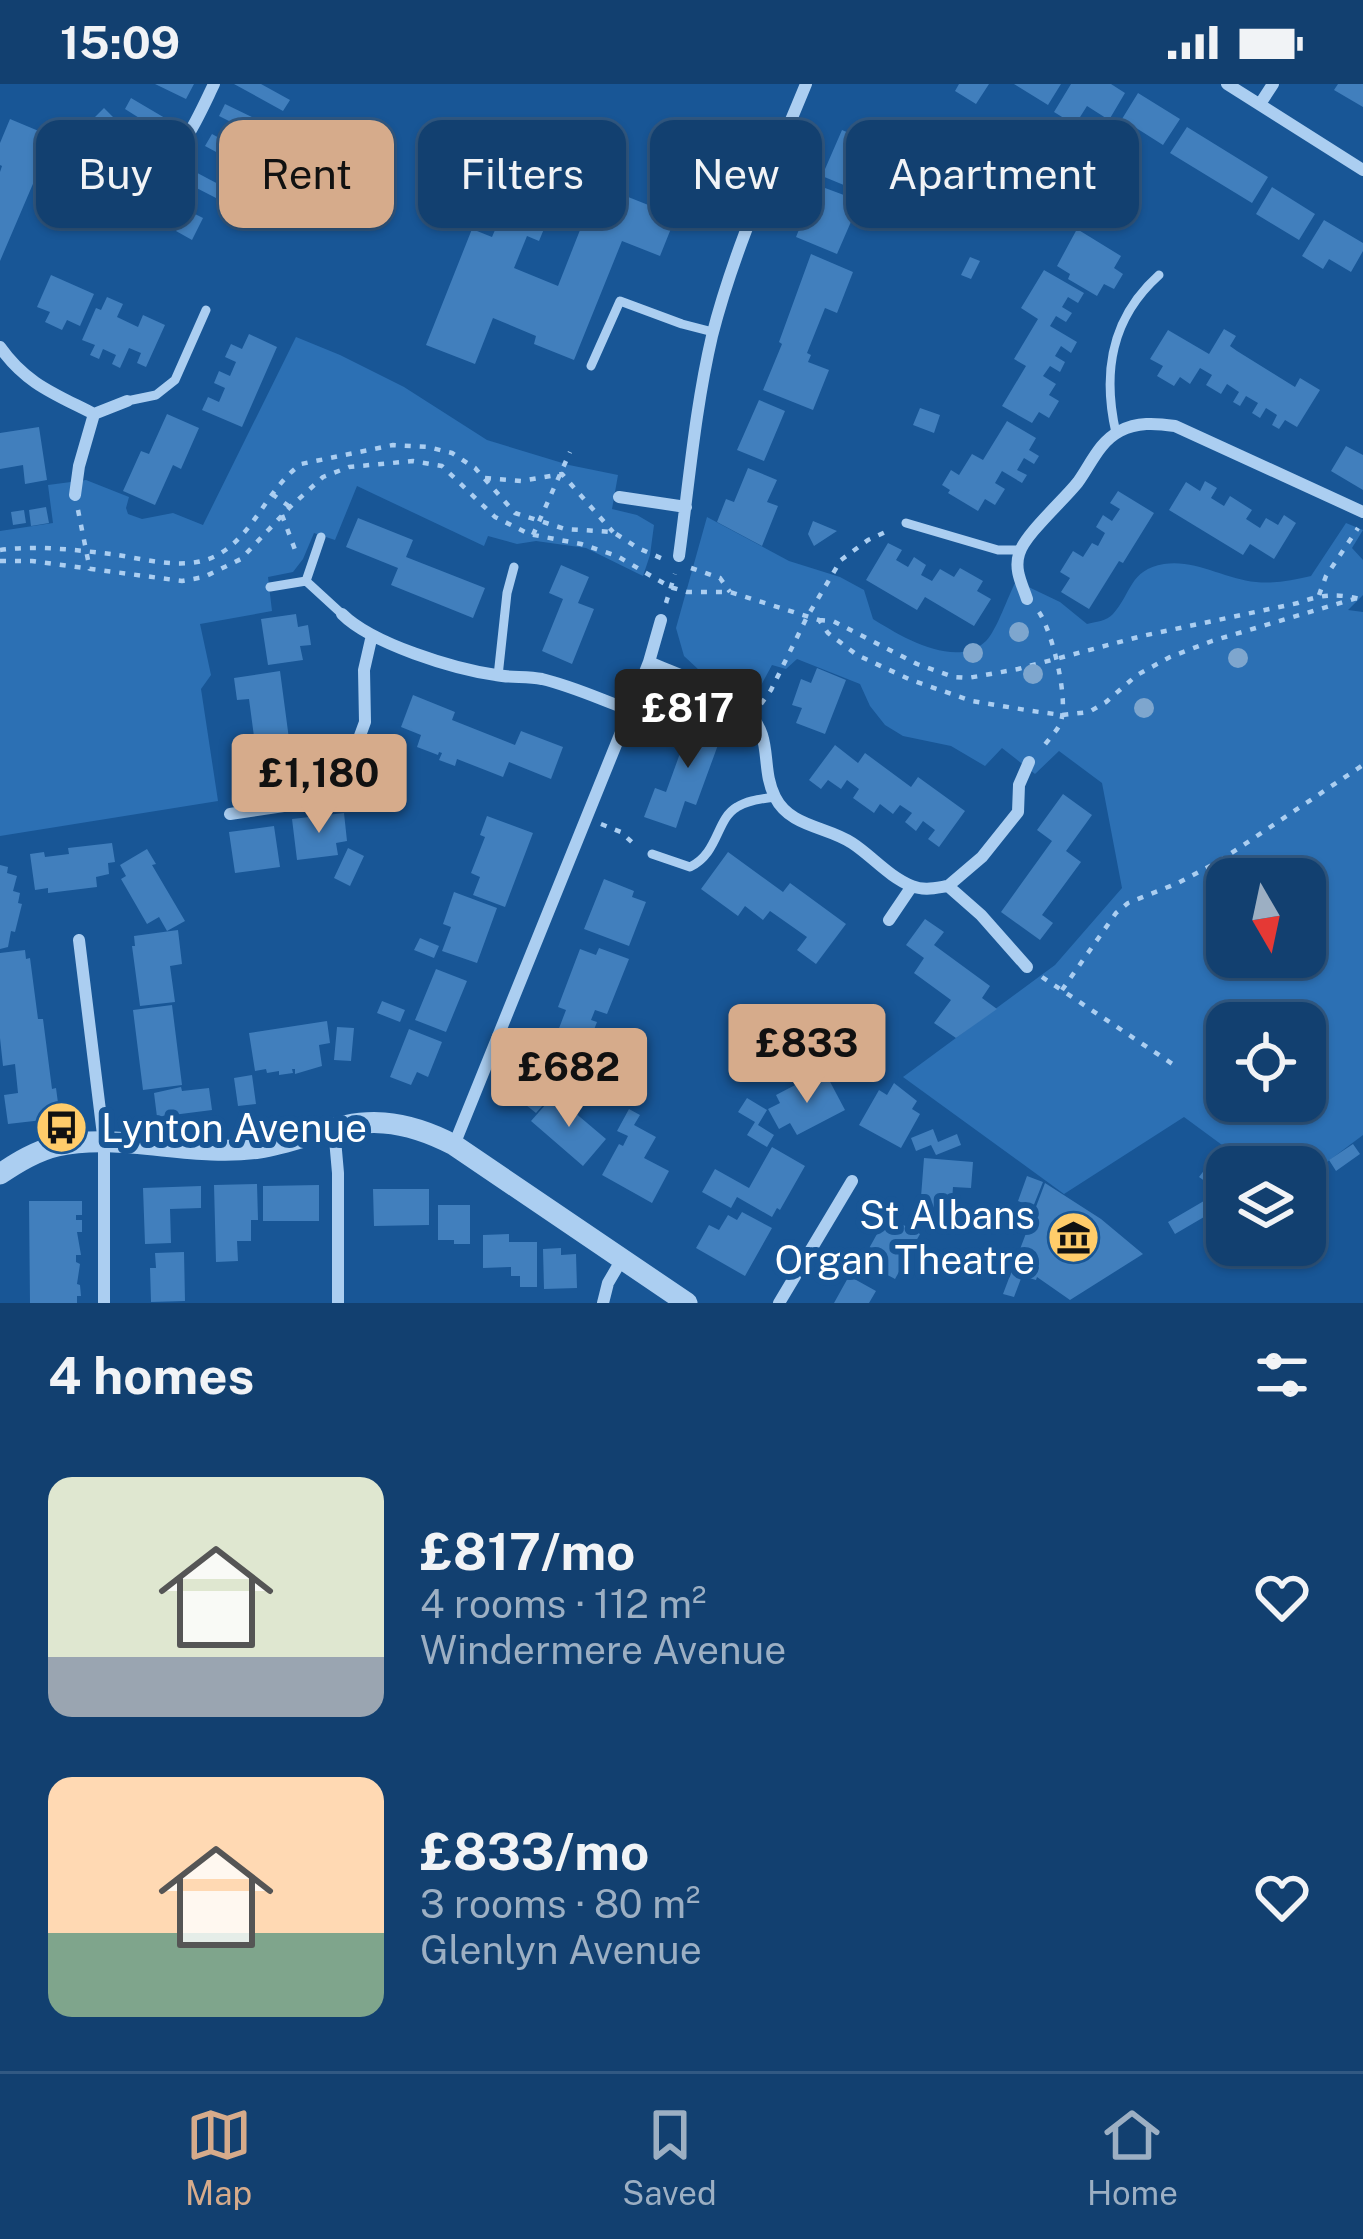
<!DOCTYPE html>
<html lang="en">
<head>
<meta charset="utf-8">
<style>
  body { margin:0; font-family:"Public Sans",sans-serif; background:#1f4b78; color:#f1f3f6; height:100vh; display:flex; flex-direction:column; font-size:45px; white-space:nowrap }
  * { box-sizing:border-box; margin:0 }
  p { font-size:39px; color:#9cafc3 }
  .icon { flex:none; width:66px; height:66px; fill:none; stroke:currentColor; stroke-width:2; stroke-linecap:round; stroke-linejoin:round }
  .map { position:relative; height:1219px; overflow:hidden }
  .sheet { display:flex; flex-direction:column; background:#124070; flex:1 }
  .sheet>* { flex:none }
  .guide { position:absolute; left:36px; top:36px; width:1293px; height:108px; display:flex; gap:24px }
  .needle { width:78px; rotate:171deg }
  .buttons { position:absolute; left:1206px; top:774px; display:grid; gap:24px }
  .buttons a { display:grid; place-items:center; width:120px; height:120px; border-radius:24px; background:#124070; box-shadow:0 3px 9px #0004,0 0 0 3px #315983; font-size:60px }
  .price { position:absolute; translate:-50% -102px; padding:0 27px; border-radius:12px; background:#d6ab8b; color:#111; font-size:39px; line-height:78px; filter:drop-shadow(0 3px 6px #0008) }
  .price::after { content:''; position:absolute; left:50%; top:72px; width:36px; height:27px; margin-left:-18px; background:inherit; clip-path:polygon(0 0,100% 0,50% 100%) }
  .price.selected { background:#222; color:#fff }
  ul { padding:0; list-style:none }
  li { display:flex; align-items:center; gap:36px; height:300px; padding:0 48px }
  li span { display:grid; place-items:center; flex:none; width:336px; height:240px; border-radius:24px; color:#555 }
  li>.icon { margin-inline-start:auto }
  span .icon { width:144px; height:144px; fill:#fffc; stroke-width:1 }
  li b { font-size:51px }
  h2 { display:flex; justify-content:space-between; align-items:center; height:144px; padding:0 48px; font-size:51px }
  .chip { padding:0 42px; border-radius:24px; background:#124070; box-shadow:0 3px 9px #0004,0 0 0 3px #315983; font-size:42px; line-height:108px }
  .chip.selected { background:#d6ab8b; color:#111 }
  .status { display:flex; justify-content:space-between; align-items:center; height:84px; padding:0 60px; background:#124070; direction:ltr }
  .status svg { height:33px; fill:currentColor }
  .dock { display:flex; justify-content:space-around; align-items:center; height:168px; border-top:3px solid #315983; background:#124070; font-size:33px; color:#9cafc3 }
  .dock a { display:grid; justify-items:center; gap:6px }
  .dock .selected { color:#d6ab8b }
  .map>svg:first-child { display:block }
  .green { fill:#2c70b4; fill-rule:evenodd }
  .building { fill:#417fbd; fill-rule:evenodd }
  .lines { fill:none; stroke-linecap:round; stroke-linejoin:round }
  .path { stroke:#abcef1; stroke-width:4.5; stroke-dasharray:6 9; stroke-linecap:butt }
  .service { stroke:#abcef1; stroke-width:9 }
  .minor { stroke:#abcef1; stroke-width:12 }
  .tertiary { stroke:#abcef1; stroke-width:21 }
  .tree { fill:#7ea6ce }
  .labels { text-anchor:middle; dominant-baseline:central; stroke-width:12; stroke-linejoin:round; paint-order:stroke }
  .poi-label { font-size:39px; fill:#fff; stroke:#185696; text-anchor:start }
</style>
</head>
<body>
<div class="status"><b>15:09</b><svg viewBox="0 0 49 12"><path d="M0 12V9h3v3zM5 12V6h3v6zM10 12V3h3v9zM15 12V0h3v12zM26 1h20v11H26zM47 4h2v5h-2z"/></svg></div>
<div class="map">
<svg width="1363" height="1219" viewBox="0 0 1363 1219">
  <rect width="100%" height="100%" fill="#185696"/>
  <path class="green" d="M296,253L340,271L404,303L487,356L569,381L618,391L612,425L637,431L654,441L650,471L643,492L586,464L536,457L517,460L488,452L484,462L357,402L335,456L314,449L303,475L293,488L268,493L272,527L200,540L211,591L201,605L218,717L0,752V447L53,439L48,401L86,396L129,413L126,424L128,430L142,435L173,429L203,441Z
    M707,433L789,477L840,493L864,506L873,535C900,552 956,586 986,557C997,546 1008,512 1016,497L1060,518L1087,540C1095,538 1107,537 1113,530C1132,509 1129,486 1164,480C1195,475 1225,495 1256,498C1275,500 1293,496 1311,492L1346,439L1363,446L1352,464L1363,476V511L1348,526L1363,528V1051L1315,1087L1303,1072L1286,1083H1252L1184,1033L1064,1110L903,993L1055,881L1122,804L1102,699L1059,667L1035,690L1002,664L985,682L951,662L903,652L885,641L870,622L860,600L797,575L786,585L772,581L758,607L714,600L684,572L676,544ZM1227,795H1305V873H1227ZM1227,939H1305V1017H1227Z"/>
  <path class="building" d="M155,0H194L186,15Z
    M234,0H261L290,16L283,27Z
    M959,0H989L976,20L955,7Z
    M1014,0H1061L1048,21Z
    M1071,0H1111L1125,9L1109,36L1087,22L1075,41L1054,28Z
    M1338,0H1363V23L1334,6Z
    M1138,9L1180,35L1163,61L1122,35Z
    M131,14L170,37L163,49L125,25Z
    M225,20L277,45L271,58L219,32Z
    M104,24L118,38L114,42L132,60L115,77L100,62L108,54L91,37Z
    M10,35L53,53L0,177V88L2,82L0,81V59Z
    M1187,43L1268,93L1252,119L1170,69Z
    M842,46L870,58L851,104L822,92Z
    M212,50L252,72L246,84L205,62Z
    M515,68L676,132L660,172L622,157L574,276L534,260L536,252L493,234L475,280L426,261L472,145L492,153L510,111L500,107ZM551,128L582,141L558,202L514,184L527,152L539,157Z
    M186,83L222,102L216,114L179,95Z
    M817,101L860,117L837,170L796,153Z
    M1272,103L1315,130L1299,156L1256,130Z
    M187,126L203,134L192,156L176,147Z
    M1324,136L1363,159V167L1351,188L1329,175L1323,185L1302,172Z
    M1077,145L1121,172L1114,184L1123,190L1114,205L1104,200L1097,212L1068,195L1070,190L1057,182Z
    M811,170L853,188L837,229L825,224L807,269L811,271L808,278L829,286L813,326L763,306L782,260L779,258Z
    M970,173L980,177L971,195L961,191Z
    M1044,186L1084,209L1078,219L1068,213L1062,223L1072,229L1066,238L1056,232L1050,242L1077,258L1071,269L1061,262L1055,272L1065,278L1060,288L1050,282L1043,292L1056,300L1049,311L1059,317L1049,334L1039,328L1032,339L1002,322L1026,282L1014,275L1038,235L1021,224Z
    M51,191L94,210L80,242L67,236L62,246L45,238L50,228L37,223Z
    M107,213L123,220L117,233L138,243L143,231L165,241L146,283L137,279L141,269L129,264L120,284L112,280L116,271L103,265L99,275L90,271L95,261L82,256L96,224L101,226Z
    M1224,245L1236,252L1230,262L1237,267L1295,303L1300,294L1320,306L1297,343L1285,336L1279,345L1272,341L1277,331L1266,324L1260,334L1252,329L1258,319L1246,312L1240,322L1233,318L1239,308L1227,300L1221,310L1206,301L1212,291L1200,284L1190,300L1180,293L1174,302L1157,292L1163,282L1150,275L1168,246L1209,270Z
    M249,250L277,263L242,343L202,326L208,313L219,318L225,304L214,299L219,287L230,292L236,278L225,273L231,260L242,265Z
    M759,316L785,327L764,377L737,366Z
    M920,324L940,331L934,349L913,341Z
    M167,330L199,344L181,385L173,381L155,421L123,407L141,367L149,370Z
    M1007,337L1036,354L1029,366L1039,372L1034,380L1024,374L1017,386L1027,391L1022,399L1002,387L995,399L1005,405L995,421L985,415L978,427L948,409L950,406L942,401L951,386L959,391L972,370L983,376Z
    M39,343L47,396L25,400L23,381L0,385V349Z
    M1346,362L1363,371V406L1331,387Z
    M748,384L777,396L767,418L778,422L762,462L717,438L726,415L734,418Z
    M1205,397L1217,404L1211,414L1224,422L1230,412L1252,426L1246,435L1260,444L1266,434L1278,441L1284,431L1296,439L1274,475L1250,460L1243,471L1169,426L1186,398L1200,407Z
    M1118,407L1154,429L1123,479L1119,477L1089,525L1061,508L1070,494L1060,488L1073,467L1083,473L1092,459L1098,462L1105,449L1096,443L1103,431L1112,437L1120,425L1110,419Z
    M46,423L49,439L31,442L29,426Z
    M24,426L26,439L13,441L11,428Z
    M358,434L413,456L406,473L485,504L473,534L391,501L398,484L346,463Z
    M813,437L837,447L814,462L808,450Z
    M888,459L902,466L896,476L908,483L914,473L926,481L921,491L932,497L940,485L954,493L960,484L983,497L977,507L991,515L974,542L925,513L917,526L866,496Z
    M561,481L589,493L578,519L594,525L572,580L542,567L563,515L549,509Z
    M296,530L298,543L308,541L311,561L300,562L303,576L268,581L261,535Z
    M817,584L846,596L825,650L796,639L802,624L792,621L801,595L811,599Z
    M280,587L289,655L301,653L307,698L274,703L267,658L255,660L249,615L237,616L234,594Z
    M413,611L455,628L452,636L515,661L521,647L563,663L551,695L509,678L503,693L457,675L455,682L439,676L442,669L439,668L438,671L417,663L421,651L401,643Z
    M695,628L726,639L696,721L685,717L676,744L644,733L655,704L666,708Z
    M835,661L858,679L865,669L911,703L918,693L965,727L939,763L928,755L935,746L923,737L916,747L905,738L912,729L900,721L893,730L880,720L874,729L853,714L859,705L847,696L841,705L828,696L821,705L809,696Z
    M1063,710L1092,731L1066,767L1081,778L1042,831L1053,839L1040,856L1001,828L1052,757L1037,746Z
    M344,729L347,757L336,759L338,771L297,776L292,735Z
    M487,732L533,749L505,823L473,811L480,793L471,789L485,753L480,751Z
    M274,742L280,783L235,789L229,748Z
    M112,759L115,778L108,779L109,790L96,793L97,803L48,809V804L35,806L30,770L44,768L45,773L69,770L68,764Z
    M348,764L364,772L350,802L334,794Z
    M147,765L156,780L152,781L185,837L167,847L159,833L147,840L121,795L126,792L120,781Z
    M728,768L783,808L790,799L846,840L816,880L797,866L807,853L770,827L763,836L745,822L738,832L701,805Z
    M0,781L8,783L7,789L17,792L13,807L20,809L18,819L22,820L15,848L11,847L8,863L0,865Z
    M604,795L634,807L632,813L646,818L629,862L584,845Z
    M454,808L497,824L477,879L442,867L451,843L443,840Z
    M925,835L944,848L934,861L990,902L982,914L997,925L956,954L934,939L951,916L914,889L924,874L906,861Z
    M178,846L182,880L170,882L175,918L140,922L132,862H135L134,852Z
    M420,854L439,862L434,874L414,866Z
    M599,864L629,875L607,930L595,926L591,936L597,938L571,1005L534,991L548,958L553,960L566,926L558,923L580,865L596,871Z
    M25,866L26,875L30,874L38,935H43L52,1005L56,1004L60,1034L8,1040L4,1011L18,1009L15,980L3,982L0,954V869Z
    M436,885L467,897L446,948L415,936Z
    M382,917L405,926L400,938L377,929Z
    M172,921L182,1001L143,1006L133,926Z
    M327,937L330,959L319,961L322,982L295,990V985H292L293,989L279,991V987L267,989L266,985L255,987L249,949Z
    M337,943L354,944L351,977L334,976Z
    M409,945L442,958L428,993L417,988L411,1001L390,993Z
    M252,991L256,1020L238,1022L234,994Z
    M827,992L845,1026L797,1051L790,1039L779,1045L768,1025L780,1019L776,1011L799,999L803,1005Z
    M547,997L556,1006L536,1029L526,1021Z
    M894,999L917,1017L912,1025L920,1030L901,1064L859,1041L879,1006L887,1011Z
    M181,1003L182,1007L209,1004L212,1026L157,1033L154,1009Z
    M554,1011L606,1055L583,1082L531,1037Z
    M747,1014L767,1026L758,1041L774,1051L767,1063L747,1051L755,1038L738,1028Z
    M629,1025L640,1031L634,1041L656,1053L644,1074L669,1087L652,1119L602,1091L619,1060L623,1062L628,1052L617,1047Z
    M933,1045L938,1058L957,1050L961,1061L936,1071L931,1061L916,1067L911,1054Z
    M1353,1060L1360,1070L1336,1087L1329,1076Z
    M772,1063L805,1082L780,1126L777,1124L772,1133L737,1113L731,1124L702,1108L715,1085L749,1104Z
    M924,1074L973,1078L971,1104L953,1103L951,1129L920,1126Z
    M1209,1080L1219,1087L1209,1100L1199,1093Z
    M1027,1092L1043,1098L1033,1123L1018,1117Z
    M1045,1099L1101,1135L1143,1170L1070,1216L1037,1193L1036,1196L1022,1192L1014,1213L1003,1210Z
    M257,1100L258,1136H251V1157H237L238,1177L216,1178L214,1101Z
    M319,1101V1137H263V1102Z
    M201,1102V1124L170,1125L171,1159L145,1160L143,1104Z
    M373,1105H429V1141L374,1142Z
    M1209,1114L1216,1126L1175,1150L1168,1138Z
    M29,1117H82V1131H76V1136H82V1148H77L81,1171H76V1178L80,1180L77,1200L80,1201L81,1212H77V1219H30Z
    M438,1121H470V1160H454V1156H438Z
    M742,1128L772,1144L745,1192L696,1164L709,1141L719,1146L728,1131L737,1136Z
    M887,1132L920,1150L895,1195L862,1177Z
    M509,1150V1158H537V1203H520V1192H511V1183L483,1184V1151Z
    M561,1164V1171L576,1170L577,1204L544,1205L543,1165Z
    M184,1168L185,1217L151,1218L150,1184H156L155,1169Z
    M849,1192L876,1207L869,1219H834Z"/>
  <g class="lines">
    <path class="path" d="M485,394L521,397L562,390L613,448
      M272,410L290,423
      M78,426L90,486
      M282,431L297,471
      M533,451L570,368
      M0,466C37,461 75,466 111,470C146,475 189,489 221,469C255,448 268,404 301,380L393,361L428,363L452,369L475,384L515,429L565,445L613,448L638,464L663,475
      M0,477H32L182,497L204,493L241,475L290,423L323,393L349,383L413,377L442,382L495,433L529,450L581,460L617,472L670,503L687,508H730L819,536L828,549L857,571L911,596L972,617L1032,627L1062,631L1089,628L1106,618L1137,591L1170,573L1212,557L1357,514
      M691,484L720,494L730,508
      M1319,511L1326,492L1358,444
      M666,519L675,490
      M1039,528C1052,547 1070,618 1060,640C1057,647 1048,656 1043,663
      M819,536L833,537L917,580L954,593L968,594L1018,585L1142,552L1298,519C1323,510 1338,509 1363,516
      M761,620L771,606L807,533L841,476L868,456L890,446
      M601,740L621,748L636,762
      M1042,893L1174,981
      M1062,906L1116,829L1128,819L1178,799L1218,778L1363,681"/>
    <path class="service" d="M591,282L620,217L682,240L713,248
      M127,317L156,311L175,296L206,226
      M1116,349C1102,288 1111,234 1159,191
      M906,439L998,466H1019
      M306,497L342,530
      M270,503L306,497L321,453
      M498,592L507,509L514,483
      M652,770L690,783C719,769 716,735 737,723C748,716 762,715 774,713"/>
    <path class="minor" d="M1227,0L1363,86
      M1260,20L1273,0
      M148,95C186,63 193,44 214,0
      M0,263C26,300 55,310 94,330L127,317
      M75,411L79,382L94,330
      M619,413L686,423
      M679,472C689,399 695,325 712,252C734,165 772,83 806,0
      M1027,515C1022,500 1014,486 1019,470C1024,451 1064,416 1078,398C1091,380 1099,358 1120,347C1137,338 1155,339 1175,342L1363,428
      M342,530C372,560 454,585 496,591C511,594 527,592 542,595C572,602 602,616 630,626
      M649,578C678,591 724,606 747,628C774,652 760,684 775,713C790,743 826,742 852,759C872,772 889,793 912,802C924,807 935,804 948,802L981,831L1027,883
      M230,730L331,715L339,709L365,638L364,586L372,551
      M948,802L982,773L1018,728L1019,701L1029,678
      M889,836L912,802
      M79,856L104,1059V1219
      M334,1044L338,1089V1219
      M454,1061L630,626L649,578L661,536
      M603,1219L608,1199L622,1175
      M779,1219L852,1097"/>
    <path class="tertiary" d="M0,1090C18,1078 36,1067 57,1062C120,1048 194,1074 259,1064C301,1058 341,1035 384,1039C409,1041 433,1050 454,1061L687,1219"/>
  </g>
  <g class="tree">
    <circle cx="1019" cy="548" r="10"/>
    <circle cx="973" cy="569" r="10"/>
    <circle cx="1238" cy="574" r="10"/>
    <circle cx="1033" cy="590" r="10"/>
    <circle cx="1144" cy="624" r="10"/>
  </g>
  <defs>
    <symbol id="bus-disc" viewBox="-11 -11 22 22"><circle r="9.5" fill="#ffcc6a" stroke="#185696"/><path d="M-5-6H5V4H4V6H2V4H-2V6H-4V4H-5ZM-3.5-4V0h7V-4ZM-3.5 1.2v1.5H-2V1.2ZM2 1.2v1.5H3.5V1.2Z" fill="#111"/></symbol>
    <symbol id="museum-disc" viewBox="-11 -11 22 22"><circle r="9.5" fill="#ffcc6a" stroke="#185696"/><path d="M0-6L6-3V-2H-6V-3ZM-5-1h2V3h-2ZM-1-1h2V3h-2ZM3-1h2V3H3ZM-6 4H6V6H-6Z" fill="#111"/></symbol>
  </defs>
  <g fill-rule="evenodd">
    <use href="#bus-disc" x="32" y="1014" width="59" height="59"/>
    <use href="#museum-disc" x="1044" y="1124" width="59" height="59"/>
  </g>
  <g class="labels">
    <g class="poi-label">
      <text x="101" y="1044">Lynton Avenue</text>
      <text x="1035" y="1131" text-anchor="end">St Albans<tspan x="1035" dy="45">Organ Theatre</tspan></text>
    </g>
  </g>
</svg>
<div class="buttons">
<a><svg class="needle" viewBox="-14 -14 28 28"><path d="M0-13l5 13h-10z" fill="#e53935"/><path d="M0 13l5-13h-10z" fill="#9cafc3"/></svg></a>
<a><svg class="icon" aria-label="locate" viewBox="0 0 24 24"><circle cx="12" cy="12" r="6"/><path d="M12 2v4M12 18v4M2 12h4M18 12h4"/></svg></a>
<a><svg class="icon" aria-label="layers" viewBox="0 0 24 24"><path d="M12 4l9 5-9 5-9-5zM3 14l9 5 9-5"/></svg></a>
</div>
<b class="price selected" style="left:688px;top:687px">£817</b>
<b class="price" style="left:319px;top:752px">£1,180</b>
<b class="price" style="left:807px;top:1022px">£833</b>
<b class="price" style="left:569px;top:1046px">£682</b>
<div class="guide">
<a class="chip">Buy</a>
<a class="chip selected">Rent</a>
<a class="chip">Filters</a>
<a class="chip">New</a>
<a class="chip">Apartment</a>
</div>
</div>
<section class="sheet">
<h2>4 homes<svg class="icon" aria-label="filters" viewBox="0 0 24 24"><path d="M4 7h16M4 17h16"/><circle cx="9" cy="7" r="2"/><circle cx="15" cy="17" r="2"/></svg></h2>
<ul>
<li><span style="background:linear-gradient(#dfe7d0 75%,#9aa5b1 0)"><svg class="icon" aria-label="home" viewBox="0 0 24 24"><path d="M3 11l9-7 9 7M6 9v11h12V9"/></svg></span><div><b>£817/mo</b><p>4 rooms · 112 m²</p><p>Windermere Avenue</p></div><svg class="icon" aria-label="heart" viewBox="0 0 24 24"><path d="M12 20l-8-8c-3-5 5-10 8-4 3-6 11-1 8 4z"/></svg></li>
<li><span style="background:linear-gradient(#ffd9b3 65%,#7fa58c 0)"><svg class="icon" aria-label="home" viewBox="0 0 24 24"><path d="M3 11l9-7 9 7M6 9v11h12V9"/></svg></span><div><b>£833/mo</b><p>3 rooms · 80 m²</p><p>Glenlyn Avenue</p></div><svg class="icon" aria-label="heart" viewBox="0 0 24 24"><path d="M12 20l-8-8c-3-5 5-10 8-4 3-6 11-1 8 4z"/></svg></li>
</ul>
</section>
<nav class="dock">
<a class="selected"><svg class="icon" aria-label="map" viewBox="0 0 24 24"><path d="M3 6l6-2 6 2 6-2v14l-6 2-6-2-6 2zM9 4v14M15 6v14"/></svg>Map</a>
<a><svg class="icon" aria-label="saved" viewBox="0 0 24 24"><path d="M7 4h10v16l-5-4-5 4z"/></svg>Saved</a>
<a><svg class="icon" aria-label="home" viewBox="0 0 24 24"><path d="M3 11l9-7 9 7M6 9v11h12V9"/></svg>Home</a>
</nav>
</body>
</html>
